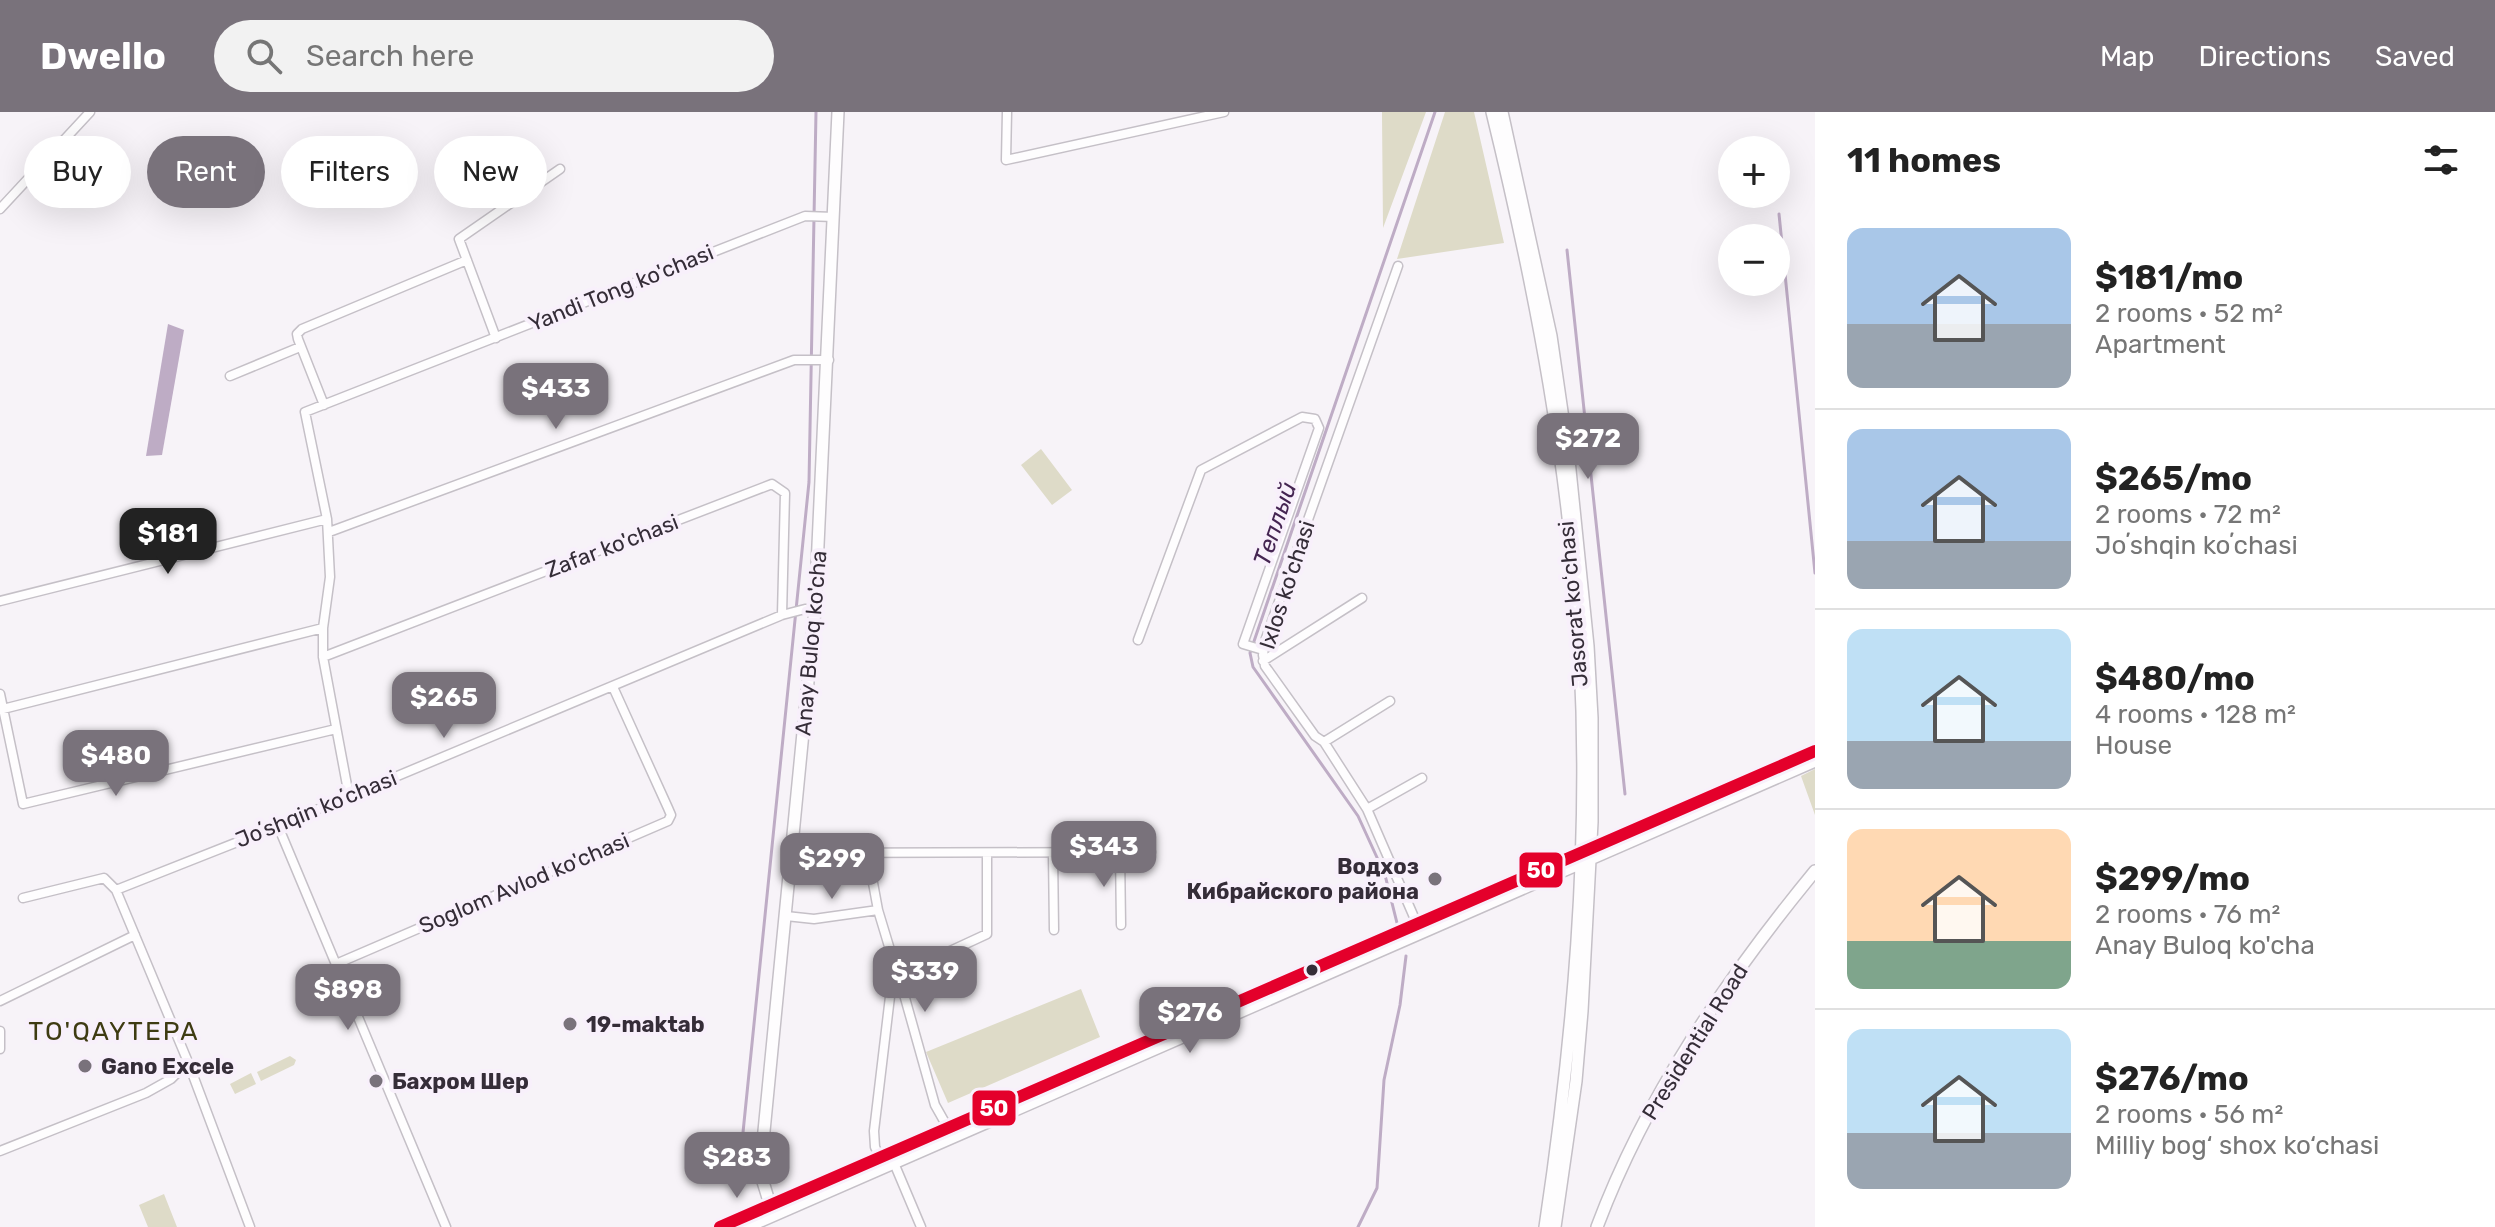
<!DOCTYPE html>
<html lang="en">
<head>
<meta charset="utf-8">
<style>
  body { margin:0; font-family:Rubik,sans-serif; background:#f2f2f2; color:#222; height:100vh; display:flex; flex-direction:column; font-size:30px; white-space:nowrap }
  * { box-sizing:border-box; margin:0 }
  p { font-size:26px; color:#767676 }
  .icon { flex:none; width:44px; height:44px; fill:none; stroke:currentColor; stroke-width:2; stroke-linecap:round; stroke-linejoin:round }
  .map { position:relative; flex:1; overflow:hidden }
  .side { display:flex; flex-direction:column; background:#fff; width:680px }
  .side>* { flex:none }
  .banner { position:absolute; left:24px; top:24px; width:760px; height:72px; display:flex; gap:16px }
  .controls { position:absolute; left:1718px; top:24px; display:grid; gap:16px }
  .controls a { display:grid; place-items:center; width:72px; height:72px; border-radius:50%; background:#fff; box-shadow:0 8px 32px #0002; font-size:40px }
  .price { position:absolute; translate:-50% -68px; padding:0 18px; border-radius:16px; background:#79727b; color:#fff; font-size:26px; line-height:52px; filter:drop-shadow(0 2px 4px #0008) }
  .price::after { content:''; position:absolute; left:50%; top:48px; width:24px; height:18px; margin-left:-12px; background:inherit; clip-path:polygon(0 0,100% 0,50% 100%) }
  .price.active { background:#222; color:#fff }
  ul { padding:0; list-style:none }
  li { display:flex; align-items:center; gap:24px; height:200px; padding:0 32px }
  li+li { border-top:2px solid #e0e0e0 }
  li span { display:grid; place-items:center; flex:none; width:224px; height:160px; border-radius:16px; color:#555 }
  li>.icon { margin-inline-start:auto }
  span .icon { width:96px; height:96px; fill:#fffc; stroke-width:1 }
  li b { font-size:34px }
  h2 { display:flex; justify-content:space-between; align-items:center; height:96px; padding:0 32px; font-size:34px }
  .pill { padding:0 28px; border-radius:36px; background:#fff; box-shadow:0 8px 32px #0002; font-size:28px; line-height:72px }
  .pill.active { background:#79727b; color:#fff }
  header { display:flex; align-items:center; gap:48px; box-sizing:border-box; height:112px; padding:0 40px; background:#79727b; color:#fff }
  header strong { font-size:38px }
  nav { display:flex; gap:44px; margin-inline-start:auto; font-size:28px }
  .search { width:560px; height:72px; background:#f2f2f2; display:flex; align-items:center; gap:20px; box-sizing:border-box; padding:0 28px; border-radius:44px; color:#767676; font-size:30px }
  main { display:flex; flex:1; min-height:0 }
  .map>svg:first-child { display:block }
  .green { fill:#dedbc8 }
  .water { fill:#beacc5 }
  .lines { fill:none; stroke-linecap:round; stroke-linejoin:round }
  .stream { stroke:#beacc5; stroke-width:3 }
  .street-casing { stroke:#c5c0c7; stroke-width:11 }
  .secondary-casing { stroke:#c5c0c7; stroke-width:14 }
  .street { stroke:#fefdfe; stroke-width:8 }
  .secondary { stroke:#fefdfe; stroke-width:11 }
  .bus-1-casing { stroke:#f8f0fb; stroke-width:18 }
  .bus-1 { stroke:#e4002b; stroke-width:12 }
  .poi-dot { fill:#79727b; stroke:#f8f0fb; stroke-width:3 }
  .bus-dot { fill:#352d38; stroke:#f8f0fb; stroke-width:3 }
  .labels { text-anchor:middle; dominant-baseline:central; stroke-width:8; stroke-linejoin:round; paint-order:stroke }
  .street-label { font-size:22px; fill:#352d38; stroke:#f8f0fb }
  .poi-label { font-size:22px; font-weight:bold; fill:#352d38; stroke:#f8f0fb; text-anchor:start }
  .water-label { font-size:24px; font-style:italic; fill:#452552; stroke:#f8f0fb }
  .quarter-label { font-size:26px; letter-spacing:2px; fill:#3e3b12; stroke:#f8f0fb }
  .line-badge { stroke:#f8f0fb; stroke-width:3 }
  .badge-label { font-size:22px; text-anchor:middle; font-weight:bold; fill:#fff }
</style>
</head>
<body>
<header>
<strong>Dwello</strong>
<div class="search"><svg class="icon" aria-label="search" viewBox="0 0 24 24"><circle cx="10" cy="10" r="6"/><path d="M15 15l6 6"/></svg>Search here</div>
<nav><a>Map</a><a>Directions</a><a>Saved</a></nav>
</header>
<main>
<div class="map">
<svg width="1815" height="1115" viewBox="0 0 1815 1115">
  <rect width="100%" height="100%" fill="#f7f3f8"/>
  <path class="green" d="M1382,0H1426L1383,116L1382,4Z
    M1445,0H1474L1504,131L1397,147Z
    M1041,337L1072,378L1052,393L1021,353Z
    M1815,657V703L1801,664Z
    M1081,877L1100,925L948,991L926,940Z
    M290,944L296,948L294,953L261,969L257,960Z
    M251,961L256,972L235,982L230,972Z
    M164,1082L177,1115H148L139,1093Z"/>
  <path class="water" d="M168,212L184,218L162,343L146,344Z"/>
  <g class="lines">
    <path class="stream" d="M1779,102L1815,461
      M1567,138L1625,682
      M1397,811L1385,763L1358,704L1253,555L1250,541L1435,0
      M740,1050L809,370L816,0
      M1358,1115L1377,1076L1384,968L1400,893L1406,844"/>
    <defs>
      <path id="street" d="M1007,0L1006,48L1224,0
        M0,97L90,0
        M1398,154L1265,529L1263,543L1265,554L1315,624L1324,630L1367,697L1417,812
        M496,226L459,127L560,57
        M230,264L300,235
        M324,293L298,227L297,222L302,217L467,148
        M329,420L794,248H829
        M0,489L327,407
        M1138,528L1201,358L1302,305L1315,307L1319,316L1243,532L1263,538
        M323,545L772,372L785,381L782,503
        M1263,549L1362,486
        M0,582L23,692L336,617
        M3,597L323,516
        M1324,630L1390,589
        M349,684L323,545V516L330,465L327,407L305,300L805,104L834,105
        M1367,697L1422,666
        M278,714L446,1115
        M1120,740L1121,813
        M792,741L1151,740
        M1053,741L1054,818
        M871,760L878,798L894,851L874,1019L875,1035L880,1045
        M116,778L278,714L782,503L805,497L815,498
        M23,786L104,766L116,778L188,950L250,1115
        M786,804L814,807L878,798
        M336,852L668,709L671,703L668,696L613,575
        M0,889L135,823
        M0,919V937
        M948,1016L935,993L900,868L905,860L987,822V741
        M0,1039L146,981L171,967L188,950
        M894,1051L921,1115"/>
      <path id="secondary" d="M1492,0C1536,180 1571,363 1580,549C1590,738 1573,928 1545,1115
        M1502,0L1551,224L1569,348L1588,534L1592,606V710L1582,899L1576,969L1555,1115
        M772,1099L760,1060L815,498L838,0
        M720,1115L1815,639
        M747,1115L1815,649
        M1597,1115C1646,984 1727,866 1815,759"/>
    </defs>
    <use href="#street" class="street-casing"/>
    <use href="#secondary" class="secondary-casing"/>
    <use href="#street" class="street"/>
    <use href="#secondary" class="secondary"/>
    <defs>
      <path id="bus-1" d="M720,1115L1815,639"/>
    </defs>
    <use href="#bus-1" class="bus-1-casing"/>
    <use href="#bus-1" class="bus-1"/>
  </g>
  <g class="poi-dot">
    <circle cx="1435" cy="767" r="8"/>
    <circle cx="570" cy="912" r="8"/>
    <circle cx="85" cy="954" r="8"/>
    <circle cx="376" cy="969" r="8"/>
  </g>
  <circle class="bus-dot" cx="1312" cy="858" r="7"/>
  <g class="labels">
    <g class="street-label">
      <text transform="translate(621 176) rotate(-22)">Yandi Tong ko'chasi</text>
      <text transform="translate(612 434) rotate(-21)">Zafar ko'chasi</text>
      <text transform="translate(1287 473) rotate(-72)">Ixlos ko'chasi</text>
      <text transform="translate(1573 492) rotate(-95)">Jasorat koʻchasi</text>
      <text transform="translate(811 531) rotate(-85)">Anay Buloq ko'cha</text>
      <text transform="translate(316 697) rotate(-22)">Joʼshqin koʼchasi</text>
      <text transform="translate(524 771) rotate(-23)">Soglom Avlod ko'chasi</text>
      <text transform="translate(1695 930) rotate(-58)">Presidential Road</text>
    </g>
    <g class="poi-label">
      <text x="1419" y="754" text-anchor="end">Водхоз<tspan x="1419" dy="25">Кибрайского района</tspan></text>
      <text x="586" y="912">19-maktab</text>
      <text x="101" y="954">Gano Excele</text>
      <text x="392" y="969">Бахром Шер</text>
    </g>
    <g class="water-label">
      <text transform="translate(1275 412) rotate(-71)">Теплый</text>
    </g>
    <g class="quarter-label">
      <text x="114" y="919">TO'QAYTEPA</text>
    </g>
  </g>
  <g class="line-badge">
    <rect x="1518" y="739" width="46" height="38" rx="8" fill="#e4002b"/>
    <rect x="971" y="977" width="46" height="38" rx="8" fill="#e4002b"/>
  </g>
  <g class="badge-label">
    <text x="1541" y="766">50</text>
    <text x="994" y="1004">50</text>
  </g>
</svg>
<div class="controls">
<a>+</a>
<a>−</a>
</div>
<b class="price" style="left:556px;top:319px">$433</b>
<b class="price" style="left:1588px;top:369px">$272</b>
<b class="price active" style="left:168px;top:464px">$181</b>
<b class="price" style="left:444px;top:628px">$265</b>
<b class="price" style="left:116px;top:686px">$480</b>
<b class="price" style="left:1104px;top:777px">$343</b>
<b class="price" style="left:832px;top:789px">$299</b>
<b class="price" style="left:925px;top:902px">$339</b>
<b class="price" style="left:348px;top:920px">$898</b>
<b class="price" style="left:1190px;top:943px">$276</b>
<b class="price" style="left:737px;top:1088px">$283</b>
<div class="banner">
<a class="pill">Buy</a>
<a class="pill active">Rent</a>
<a class="pill">Filters</a>
<a class="pill">New</a>
</div>
</div>
<section class="side">
<h2>11 homes<svg class="icon" aria-label="filters" viewBox="0 0 24 24"><path d="M4 7h16M4 17h16"/><circle cx="9" cy="7" r="2"/><circle cx="15" cy="17" r="2"/></svg></h2>
<ul>
<li><span style="background:linear-gradient(#a9c7e8 60%,#9aa5b1 0)"><svg class="icon" aria-label="home" viewBox="0 0 24 24"><path d="M3 11l9-7 9 7M6 9v11h12V9"/></svg></span><div><b>$181/mo</b><p>2 rooms · 52 m²</p><p>Apartment</p></div></li>
<li><span style="background:linear-gradient(#a9c7e8 70%,#9aa5b1 0)"><svg class="icon" aria-label="home" viewBox="0 0 24 24"><path d="M3 11l9-7 9 7M6 9v11h12V9"/></svg></span><div><b>$265/mo</b><p>2 rooms · 72 m²</p><p>Joʼshqin koʼchasi</p></div></li>
<li><span style="background:linear-gradient(#bfe0f5 70%,#9aa5b1 0)"><svg class="icon" aria-label="home" viewBox="0 0 24 24"><path d="M3 11l9-7 9 7M6 9v11h12V9"/></svg></span><div><b>$480/mo</b><p>4 rooms · 128 m²</p><p>House</p></div></li>
<li><span style="background:linear-gradient(#ffd9b3 70%,#7fa58c 0)"><svg class="icon" aria-label="home" viewBox="0 0 24 24"><path d="M3 11l9-7 9 7M6 9v11h12V9"/></svg></span><div><b>$299/mo</b><p>2 rooms · 76 m²</p><p>Anay Buloq ko'cha</p></div></li>
<li><span style="background:linear-gradient(#bfe0f5 65%,#9aa5b1 0)"><svg class="icon" aria-label="home" viewBox="0 0 24 24"><path d="M3 11l9-7 9 7M6 9v11h12V9"/></svg></span><div><b>$276/mo</b><p>2 rooms · 56 m²</p><p>Milliy bog‘ shox ko‘chasi</p></div></li>
</ul>
</section>
</main>
</body>
</html>
